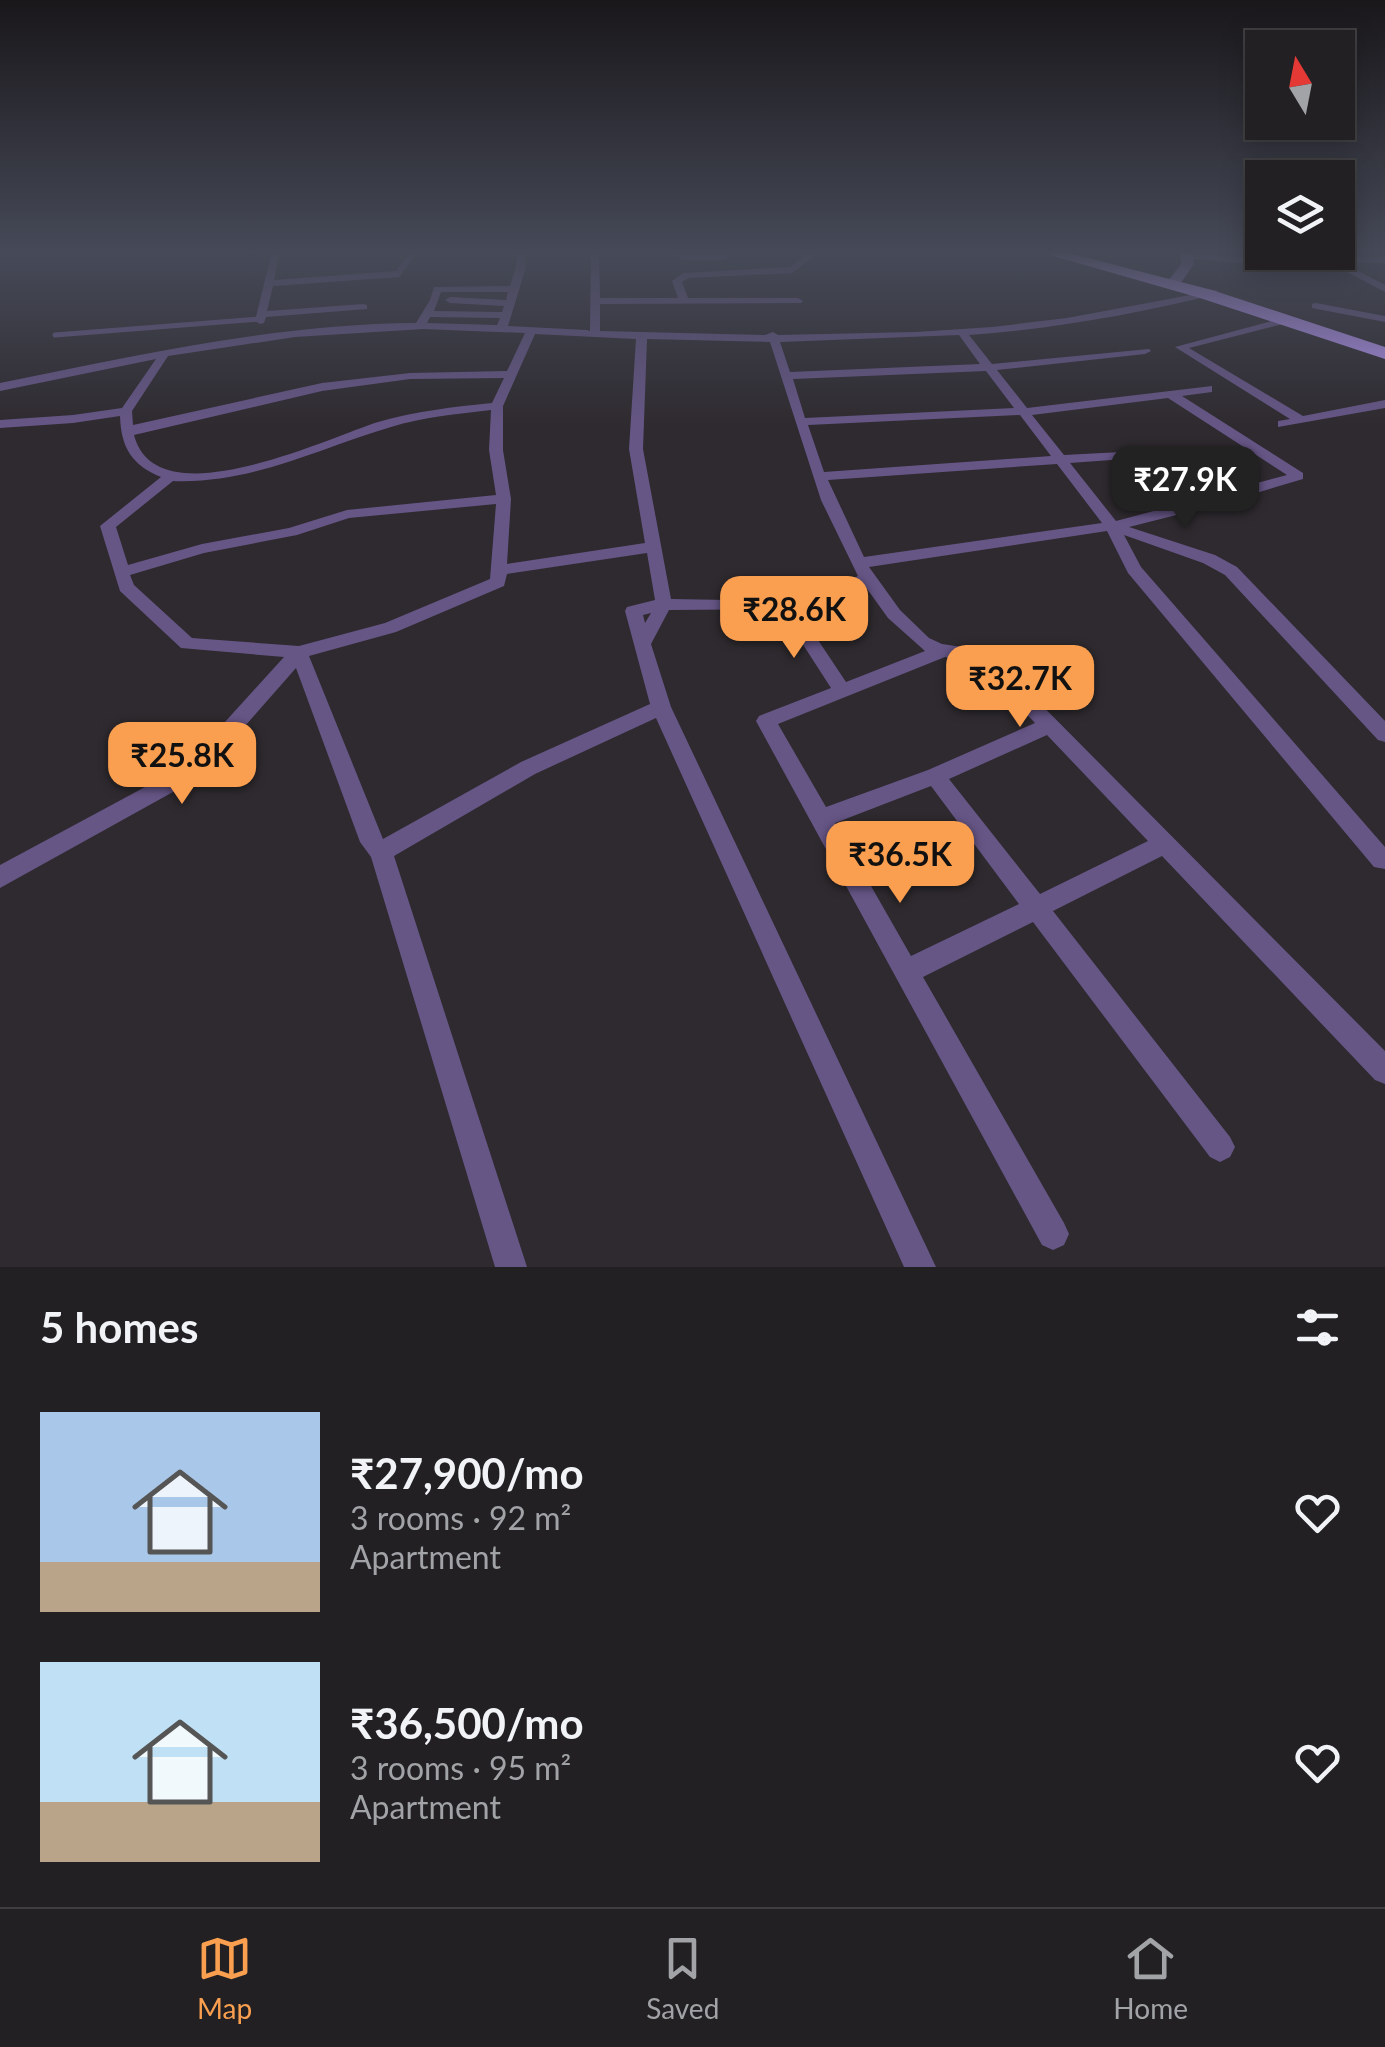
<!DOCTYPE html>
<html lang="en">
<head>
<meta charset="utf-8">
<style>
  body { margin:0; font-family:Lato,sans-serif; background:#2e2d30; color:#f1f3f6; height:100vh; display:flex; flex-direction:column; font-size:38px; white-space:nowrap }
  * { box-sizing:border-box; margin:0 }
  p { font-size:32px; color:#a2a3a6 }
  .icon { flex:none; width:55px; height:55px; fill:none; stroke:currentColor; stroke-width:2; stroke-linecap:round; stroke-linejoin:round }
  .map { position:relative; height:1267px; overflow:hidden }
  .panel { display:flex; flex-direction:column; background:#222023; flex:1 }
  .panel>* { flex:none }
  .needle { width:65px; rotate:350deg }
  .controls { position:absolute; left:1245px; top:30px; display:grid; gap:20px }
  .controls a { display:grid; place-items:center; width:110px; height:110px; border-radius:0px; background:#222023; box-shadow:0 5px 25px #0003,0 0 0 2px #3f3e41; font-size:50px }
  .price { position:absolute; translate:-50% -85px; padding:0 22px; border-radius:20px; background:#fa9f4f; color:#111; font-size:32px; line-height:65px; filter:drop-shadow(0 2px 5px #0008) }
  .price::after { content:''; position:absolute; left:50%; top:60px; width:30px; height:22px; margin-left:-15px; background:inherit; clip-path:polygon(0 0,100% 0,50% 100%) }
  .price.active { background:#222; color:#fff }
  ul { padding:0; list-style:none }
  li { display:flex; align-items:center; gap:30px; height:250px; padding:0 40px }
  li span { display:grid; place-items:center; flex:none; width:280px; height:200px; border-radius:0px; color:#555 }
  li>.icon { margin-inline-start:auto }
  span .icon { width:120px; height:120px; fill:#fffc; stroke-width:1 }
  li b { font-size:42px }
  h2 { display:flex; justify-content:space-between; align-items:center; height:120px; padding:0 40px; font-size:42px }
  .tab-bar { display:flex; justify-content:space-around; align-items:center; height:140px; border-top:2px solid #3f3e41; background:#222023; font-size:28px; color:#a2a3a6 }
  .tab-bar a { display:grid; justify-items:center; gap:5px }
  .tab-bar .active { color:#fa9f4f }
  .map>svg:first-child { display:block }
  .lines { fill:none; stroke-linecap:round; stroke-linejoin:round }
  .lane { stroke:#665686; stroke-width:5 }
  .street { fill:#665686; fill-rule:evenodd }
  .secondary { fill:#876db9; fill-rule:evenodd }
  .highway { fill:#b594f3; fill-rule:evenodd }
</style>
</head>
<body>
<div class="map">
<svg width="1385" height="1267" viewBox="0 0 1385 1267">
  <rect width="100%" height="100%" fill="#2e2a2f"/>
  <g class="lines">
    <path class="lane" d="M55,335L260,319"/>
    <path class="street" d="M272,251H280L274,280L396,271L411,251H419L399,277L273,286L267,311L363,304L367,305V309L266,317L264,323L260,324L255,321Z
      M517,251H525L526,267L508,326L587,330L590,331L591,251H599L600,298H678L672,281L683,273L790,267L812,251H821L792,273L688,278L682,282L688,298H798L803,301L801,303L600,304V331L765,335L773,332L778,335L916,332L992,327L1067,318L1217,290V294C1136,314 1053,329 969,335L992,364L1149,349L1151,351L1145,354L997,370L1027,408L1212,386V392L1182,396L1303,473V479L1216,505L1129,527L1215,555L1237,567L1385,721V742L1378,740L1225,575L1203,563L1124,535L1141,567L1385,847V869L1374,867L1128,573L1107,531L869,567L900,610L929,638L942,644L988,651L1385,1051V1084L1375,1080L1162,856L1053,911L1230,1137L1235,1147L1230,1157L1220,1162L1210,1157L1033,922L923,977L1064,1223L1069,1234L1064,1245L1053,1250L1042,1245L756,721L759,716L831,688L780,609L669,610L651,644L671,707L936,1267H904L656,718L535,774L394,856L527,1267H495L371,857L360,842L296,668L200,777L0,888V865L186,765L284,657L181,648L120,591L100,526L161,477C132,465 121,448 120,416L73,423L0,428V420L73,415L122,408L156,359L0,391V383C138,355 275,324 416,323L430,300L434,287L510,286L516,267ZM441,292H508L506,300L450,297L445,300L450,303L504,306L502,312L434,311ZM430,317L500,318L497,325L427,323ZM423,329L525,333L507,371L410,373L322,383L133,425L132,411L168,356L295,337ZM535,334L636,339L629,449L645,543L507,564L511,499L503,450V406ZM959,335L980,364L790,372L780,342ZM647,339L770,342L821,500L858,576C799,605 736,600 671,599L643,449ZM986,371L1014,408L805,418L793,379ZM504,378L492,403C454,407 415,411 378,422C327,438 156,521 134,435L322,391L410,379ZM1168,398L1287,475L1212,495L1160,450L1064,455L1032,415ZM491,410L489,450L496,495L347,510L289,528L202,544L128,565L116,527L173,481C252,484 317,449 391,427C423,417 457,414 491,410ZM1020,415L1051,456L824,472L808,425ZM1152,457L1199,499L1116,521L1070,463ZM1057,464L1102,523L864,557L828,480ZM496,504L490,579L385,623L299,646L192,638L134,585L130,575L204,553L297,535L349,518ZM647,553L655,600L627,607L625,611L650,704L521,762L383,839L309,656L396,632L504,586L507,574ZM865,586L888,618L925,651L846,682L796,607L826,601ZM651,613L645,623L643,615ZM945,657L977,662L1035,723L928,770L826,807L778,724ZM1047,735L1148,841L1040,894L949,779ZM931,786L1019,904L911,956L835,823Z
      M675,251H683L685,254H724L728,257L724,260H681Z
      M1187,253L1236,257H1385V263H1343L1385,285V292L1336,266L1335,263H1236L1184,258Z
      M1316,303L1385,316V322L1312,308V304Z
      M1287,317L1291,318V322L1189,348L1303,416L1385,400V408L1278,427V421L1290,419L1175,347Z"/>
    <path class="secondary" d="M1180,251H1192L1194,264L1177,288H1167L1165,285L1181,264Z"/>
    <path class="highway" d="M1036,251H1061L1212,290L1385,347V359L1200,298Z"/>
  </g>
  <linearGradient id="sky" x2="0" y2="1"><stop stop-color="#19171a"/><stop offset="0.59" stop-color="#464a58"/><stop offset="1" stop-color="#464a58" stop-opacity="0"/></linearGradient>
  <rect width="1385" height="428" fill="url(#sky)"/>
</svg>
<div class="controls">
<a><svg class="needle" viewBox="-14 -14 28 28"><path d="M0-13l5 13h-10z" fill="#e53935"/><path d="M0 13l5-13h-10z" fill="#a2a3a6"/></svg></a>
<a><svg class="icon" aria-label="layers" viewBox="0 0 24 24"><path d="M12 4l9 5-9 5-9-5zM3 14l9 5 9-5"/></svg></a>
</div>
<b class="price active" style="left:1185px;top:531px">₹27.9K</b>
<b class="price" style="left:794px;top:661px">₹28.6K</b>
<b class="price" style="left:1020px;top:730px">₹32.7K</b>
<b class="price" style="left:182px;top:807px">₹25.8K</b>
<b class="price" style="left:900px;top:906px">₹36.5K</b>
</div>
<section class="panel">
<h2>5 homes<svg class="icon" aria-label="filters" viewBox="0 0 24 24"><path d="M4 7h16M4 17h16"/><circle cx="9" cy="7" r="2"/><circle cx="15" cy="17" r="2"/></svg></h2>
<ul>
<li><span style="background:linear-gradient(#a9c7e8 75%,#b9a48a 0)"><svg class="icon" aria-label="home" viewBox="0 0 24 24"><path d="M3 11l9-7 9 7M6 9v11h12V9"/></svg></span><div><b>₹27,900/mo</b><p>3 rooms · 92 m²</p><p>Apartment</p></div><svg class="icon" aria-label="heart" viewBox="0 0 24 24"><path d="M12 20l-8-8c-3-5 5-10 8-4 3-6 11-1 8 4z"/></svg></li>
<li><span style="background:linear-gradient(#bfe0f5 70%,#b9a48a 0)"><svg class="icon" aria-label="home" viewBox="0 0 24 24"><path d="M3 11l9-7 9 7M6 9v11h12V9"/></svg></span><div><b>₹36,500/mo</b><p>3 rooms · 95 m²</p><p>Apartment</p></div><svg class="icon" aria-label="heart" viewBox="0 0 24 24"><path d="M12 20l-8-8c-3-5 5-10 8-4 3-6 11-1 8 4z"/></svg></li>
</ul>
</section>
<nav class="tab-bar">
<a class="active"><svg class="icon" aria-label="map" viewBox="0 0 24 24"><path d="M3 6l6-2 6 2 6-2v14l-6 2-6-2-6 2zM9 4v14M15 6v14"/></svg>Map</a>
<a><svg class="icon" aria-label="saved" viewBox="0 0 24 24"><path d="M7 4h10v16l-5-4-5 4z"/></svg>Saved</a>
<a><svg class="icon" aria-label="home" viewBox="0 0 24 24"><path d="M3 11l9-7 9 7M6 9v11h12V9"/></svg>Home</a>
</nav>
</body>
</html>
